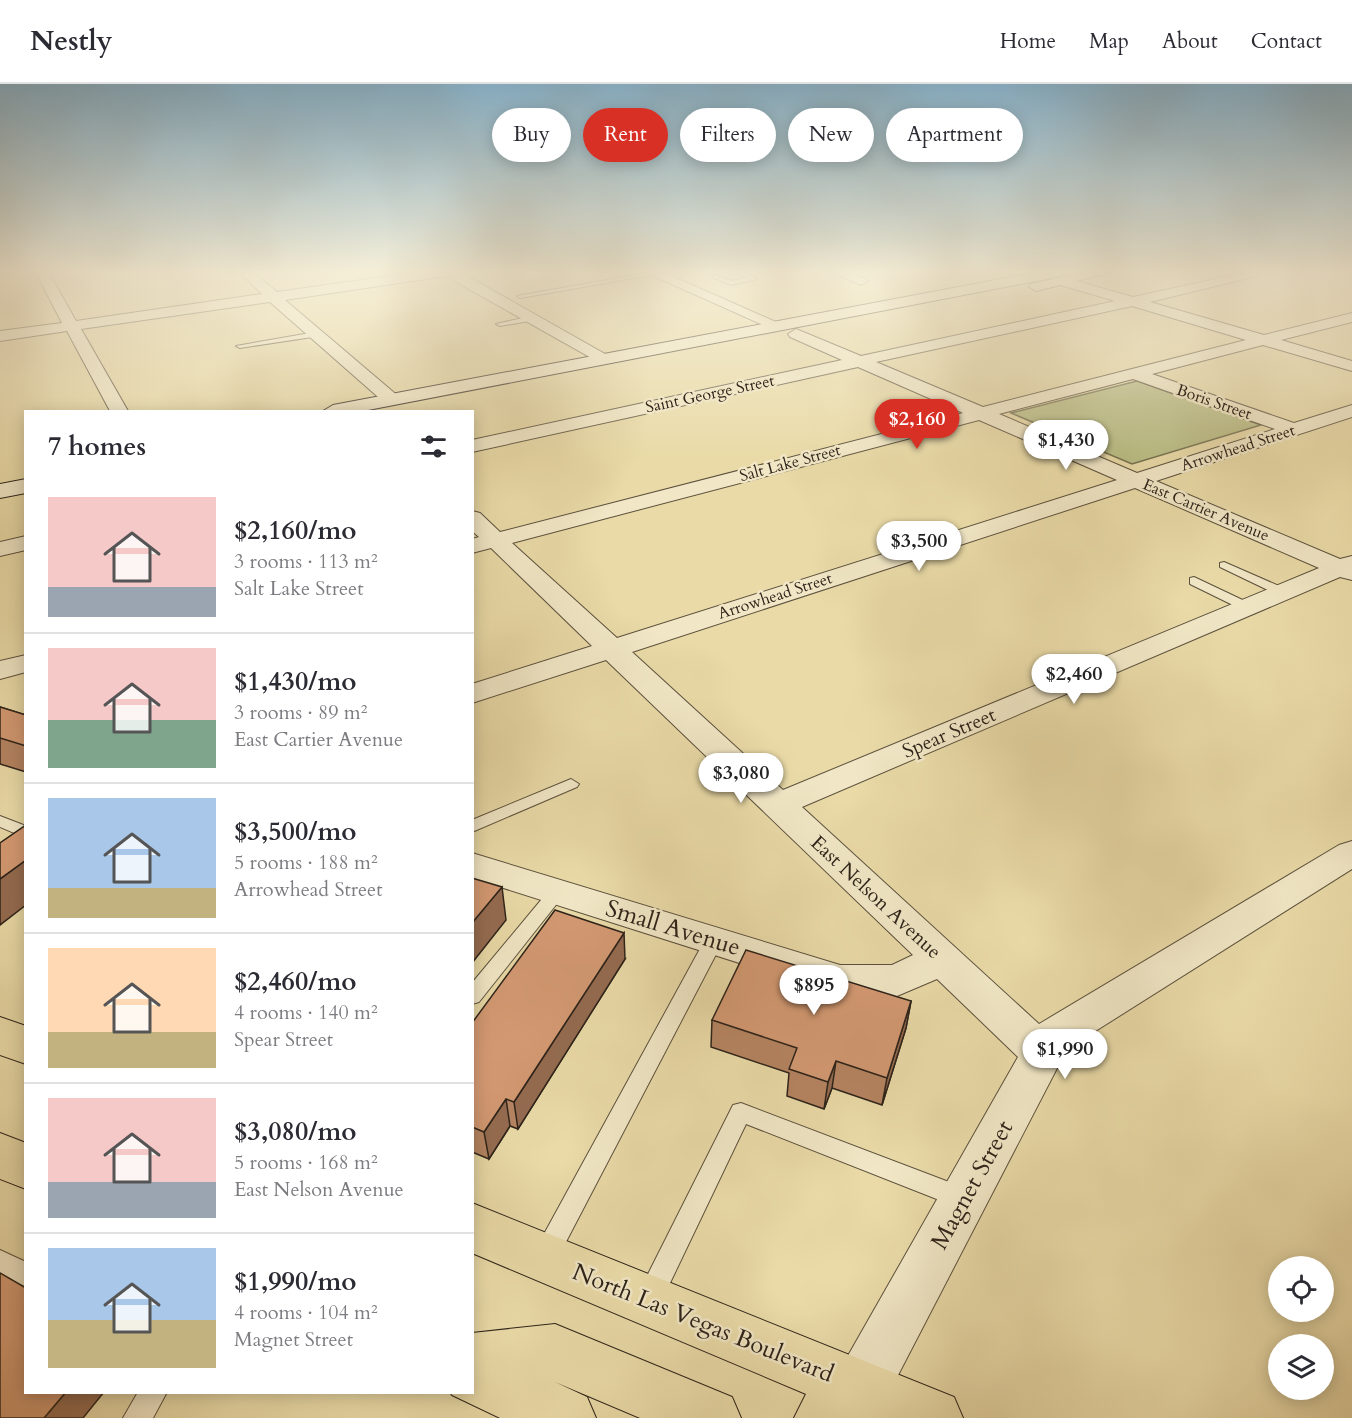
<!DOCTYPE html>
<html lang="en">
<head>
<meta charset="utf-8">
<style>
  body { margin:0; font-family:Cardo,serif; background:#f2f2f3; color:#2b2b33; height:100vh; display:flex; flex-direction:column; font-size:22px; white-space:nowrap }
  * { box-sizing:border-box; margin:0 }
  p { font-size:20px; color:#7c7c81 }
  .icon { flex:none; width:33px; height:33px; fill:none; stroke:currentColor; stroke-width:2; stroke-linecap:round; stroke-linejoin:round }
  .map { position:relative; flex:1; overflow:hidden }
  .drawer { position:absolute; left:24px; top:326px; width:450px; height:984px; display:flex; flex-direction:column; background:#fff; border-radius:0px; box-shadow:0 3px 15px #0003 }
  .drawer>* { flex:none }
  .top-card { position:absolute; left:492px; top:24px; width:570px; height:54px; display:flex; gap:12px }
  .tools { position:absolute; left:1268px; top:1172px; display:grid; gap:12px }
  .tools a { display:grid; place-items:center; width:66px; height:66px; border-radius:50%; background:#fff; box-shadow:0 3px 15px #0003; font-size:30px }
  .price { position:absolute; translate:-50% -51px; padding:0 14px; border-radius:21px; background:#fff; color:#222; font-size:20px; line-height:39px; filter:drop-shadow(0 2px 3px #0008) }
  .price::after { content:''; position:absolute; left:50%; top:36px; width:18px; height:14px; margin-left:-9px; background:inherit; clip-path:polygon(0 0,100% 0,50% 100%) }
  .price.active { background:#d93025; color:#fff }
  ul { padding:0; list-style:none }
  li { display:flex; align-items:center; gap:18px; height:150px; padding:0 24px }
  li+li { border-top:2px solid #e1e1e2 }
  li span { display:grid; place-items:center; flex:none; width:168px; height:120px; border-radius:0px; color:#555 }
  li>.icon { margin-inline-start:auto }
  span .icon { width:72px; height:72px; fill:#fffc; stroke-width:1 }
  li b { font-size:26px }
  h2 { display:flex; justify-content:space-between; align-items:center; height:72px; padding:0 24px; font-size:26px }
  .tag { padding:0 21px; border-radius:27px; background:#fff; box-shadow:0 3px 15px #0003; font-size:21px; line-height:54px }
  .tag.active { background:#d93025; color:#fff }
  header { display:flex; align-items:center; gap:36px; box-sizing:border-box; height:84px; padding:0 30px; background:#fff; border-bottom:2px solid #e1e1e2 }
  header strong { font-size:28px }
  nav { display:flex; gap:33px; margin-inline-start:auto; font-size:21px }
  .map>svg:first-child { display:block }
  .green { fill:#babe85; stroke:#747050; stroke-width:1.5 }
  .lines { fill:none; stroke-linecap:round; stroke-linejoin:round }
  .service-casing { stroke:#5c513d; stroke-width:2 }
  .minor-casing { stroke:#5c513d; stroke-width:2 }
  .secondary-casing { stroke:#2d231a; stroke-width:2 }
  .primary-casing { stroke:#2d231a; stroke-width:2 }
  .service { fill:#f1e7c6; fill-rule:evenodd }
  .minor { fill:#f1e7c6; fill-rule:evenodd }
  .secondary { fill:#f1e7c6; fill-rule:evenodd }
  .primary { fill:#e9daa7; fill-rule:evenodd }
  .wall { fill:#b58462; stroke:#2d231a; stroke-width:1.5 }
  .shaded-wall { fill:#946b50; stroke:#2d231a; stroke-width:1.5 }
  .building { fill:#d39972; stroke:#2d231a; stroke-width:1.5 }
  .labels { text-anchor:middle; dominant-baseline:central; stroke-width:5; stroke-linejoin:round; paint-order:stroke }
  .far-street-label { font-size:16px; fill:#2d231a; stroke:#f1e7c6 }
  .street-label { font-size:20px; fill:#2d231a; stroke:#f1e7c6 }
  .near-street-label { font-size:24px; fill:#2d231a; stroke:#f1e7c6 }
</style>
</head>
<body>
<header>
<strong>Nestly</strong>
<nav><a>Home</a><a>Map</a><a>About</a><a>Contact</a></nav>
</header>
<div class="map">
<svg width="1352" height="1334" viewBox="0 0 1352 1334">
  <rect width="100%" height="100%" fill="#e9daa7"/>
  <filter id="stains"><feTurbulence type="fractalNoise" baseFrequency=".00333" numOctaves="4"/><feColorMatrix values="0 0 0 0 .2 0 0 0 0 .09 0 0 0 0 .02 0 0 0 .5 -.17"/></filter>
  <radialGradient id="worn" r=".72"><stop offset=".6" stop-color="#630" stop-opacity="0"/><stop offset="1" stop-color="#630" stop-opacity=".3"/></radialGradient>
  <path class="green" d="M1137,297L1261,341L1132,380L1011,329Z"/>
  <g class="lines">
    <defs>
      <path id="service" d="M647,189L658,190L520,214L517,212Z
        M737,189H746L757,195L731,201L712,193L715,191L732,197L747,194Z
        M532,232L535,236L500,242L496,240Z
        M316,248L319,252L240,264L236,262Z
        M1224,478L1286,505L1288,508L1282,512L1278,511L1220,483V479Z
        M1194,493L1251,520L1253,523L1251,526H1243L1190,500V494Z
        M571,695L579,700L577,703L472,748V736Z
        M0,732L26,742V754L0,743Z
        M557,802L563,804L566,808L563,812L479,918L472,920V899L551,804Z
        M714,850L721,852L723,857L556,1177L547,1181L538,1177L535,1169L538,1161L707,852Z
        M741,1019L970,1106L974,1114L970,1122L962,1125L746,1040L660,1220L651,1223L642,1220L639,1211L642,1202L733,1021Z
        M0,1166L26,1178V1203L0,1191Z
        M138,1308H167L153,1334H123Z"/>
      <path id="minor" d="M36,189H49L76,237L262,210L240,189H254L277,208L411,189H462L614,275L612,279H600L446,192L285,216L398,312L401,316L398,320H386L270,218L81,245L128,327H110L67,247L0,257V247L62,239Z
        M647,189H665L785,242L782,245H772Z
        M834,189H853L868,197L861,201Z
        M1243,189H1269L1150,218L1264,251L1352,229V238L1281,256L1352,277V287L1263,261L1152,290L1294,339L1352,321V333L1156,397L1340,475L1352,472V496L1340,493L802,723L1039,940L1339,761L1352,757V785L1067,965L881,1324L861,1332L841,1324L833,1304L841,1284L1018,973L937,895L897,912L840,911L472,794V769L840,881H892L913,871L606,576L472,619V600L592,562L491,464L472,469V455L479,453L472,447V427L480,429L500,448L963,329L858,283L472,368V356L842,276L790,253L788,250L796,245L861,272L1115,217L1057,200L1055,197L1062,193L1133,213ZM1132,222L1246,256L983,323L876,278ZM1133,295L1275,345L1137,389L999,330ZM979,336L1117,396L617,554L512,459ZM1135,404L1319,484L783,706L632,568Z
        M26,452V466L0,472V458Z
        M26,571V588L0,595V577Z"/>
      <path id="secondary" d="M1033,189H1064L1057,193L363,327H323L333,321Z
        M1080,189H1109L1036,207L1029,203L1031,200Z
        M26,395V409L0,414V400Z"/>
      <path id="primary" d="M0,933L26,942V980L0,971Z
        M0,1049L26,1059V1105L0,1095Z
        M472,1119L954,1313L963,1334H794L806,1310L472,1169Z
        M555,1240L732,1313L741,1334H640L555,1298L587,1313L596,1334H500L452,1311L450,1308H472V1249Z"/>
    </defs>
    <use href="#service" class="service-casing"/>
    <use href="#minor" class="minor-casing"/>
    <use href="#secondary" class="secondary-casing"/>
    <use href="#primary" class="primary-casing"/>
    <use href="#service" class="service"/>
    <use href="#minor" class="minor"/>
    <use href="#secondary" class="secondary"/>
    <use href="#primary" class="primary"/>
  </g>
  <path class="wall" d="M0,623L26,631V688L0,680Z
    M625,875L518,1045L510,1042L489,1075L472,1068V939Z
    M911,917L906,944L882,1021L832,1004L824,1025L787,1012L789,989L711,963L712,936Z"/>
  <path class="shaded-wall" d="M26,776V821L0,841V795Z
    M502,803L506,836L472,879V839Z
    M624,849L625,875L518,1045L514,1018Z
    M911,917L906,944L882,1021L887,994Z
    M836,977L832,1004L824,1025L828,998Z
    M506,1015L510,1042L489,1075L484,1048Z
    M66,1308H104L83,1334H44Z"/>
  <path class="building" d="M0,623L26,631V662L0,654Z
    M26,741V776L0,795V759Z
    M472,794L502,803L472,839Z
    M555,826L624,849L514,1018L506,1015L484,1048L472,1043V939Z
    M746,866L911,917L887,994L836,977L828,998L789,985L797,964L712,936Z
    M0,1189L26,1204V1308H66L44,1334H0Z"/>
  <linearGradient id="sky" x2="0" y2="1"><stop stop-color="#88b6d1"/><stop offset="0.5" stop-color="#f5eed7"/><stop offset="1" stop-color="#f5eed7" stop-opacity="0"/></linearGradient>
  <rect width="1352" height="376" fill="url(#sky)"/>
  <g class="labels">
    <g class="far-street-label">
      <text transform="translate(710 310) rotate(-12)">Saint George Street</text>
      <text transform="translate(1214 318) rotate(19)">Boris Street</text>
      <text transform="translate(1238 364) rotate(-18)">Arrowhead Street</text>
      <text transform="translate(790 379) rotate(-15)">Salt Lake Street</text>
      <text transform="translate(1206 426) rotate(23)">East Cartier Avenue</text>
      <text transform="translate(775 512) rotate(-18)">Arrowhead Street</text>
    </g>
    <g class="street-label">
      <text transform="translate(949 649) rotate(-23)">Spear Street</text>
      <text transform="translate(876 813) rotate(43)">East Nelson Avenue</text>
    </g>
    <g class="near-street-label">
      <text transform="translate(673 844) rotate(17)">Small Avenue</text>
      <text transform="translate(972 1101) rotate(-61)">Magnet Street</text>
      <text transform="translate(703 1239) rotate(22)">North Las Vegas Boulevard</text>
    </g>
  </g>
  <rect width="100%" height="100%" filter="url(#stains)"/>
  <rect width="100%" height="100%" fill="url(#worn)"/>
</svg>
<div class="tools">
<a><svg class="icon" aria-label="locate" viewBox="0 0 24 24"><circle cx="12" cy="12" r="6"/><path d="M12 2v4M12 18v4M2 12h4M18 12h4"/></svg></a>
<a><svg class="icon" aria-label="layers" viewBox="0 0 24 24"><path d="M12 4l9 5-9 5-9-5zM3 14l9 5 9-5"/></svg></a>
</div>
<b class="price active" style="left:917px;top:366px">$2,160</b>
<b class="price" style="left:1066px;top:387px">$1,430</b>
<b class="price" style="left:919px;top:488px">$3,500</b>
<b class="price" style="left:1074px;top:621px">$2,460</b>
<b class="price" style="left:741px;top:720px">$3,080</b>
<b class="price" style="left:814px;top:932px">$895</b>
<b class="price" style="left:1065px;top:996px">$1,990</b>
<div class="top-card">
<a class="tag">Buy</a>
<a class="tag active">Rent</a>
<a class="tag">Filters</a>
<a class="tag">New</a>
<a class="tag">Apartment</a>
</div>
<section class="drawer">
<h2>7 homes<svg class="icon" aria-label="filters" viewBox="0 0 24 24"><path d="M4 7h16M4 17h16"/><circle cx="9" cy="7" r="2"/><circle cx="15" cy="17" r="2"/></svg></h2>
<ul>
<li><span style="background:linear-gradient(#f6c9c9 75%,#9aa5b1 0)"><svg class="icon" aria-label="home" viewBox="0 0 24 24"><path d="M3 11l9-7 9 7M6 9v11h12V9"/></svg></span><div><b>$2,160/mo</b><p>3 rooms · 113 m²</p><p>Salt Lake Street</p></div></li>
<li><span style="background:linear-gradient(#f6c9c9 60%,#7fa58c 0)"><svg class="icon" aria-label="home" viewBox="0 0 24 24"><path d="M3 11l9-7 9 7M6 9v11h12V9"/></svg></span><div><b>$1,430/mo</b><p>3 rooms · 89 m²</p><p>East Cartier Avenue</p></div></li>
<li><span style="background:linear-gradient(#a9c7e8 75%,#c2b280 0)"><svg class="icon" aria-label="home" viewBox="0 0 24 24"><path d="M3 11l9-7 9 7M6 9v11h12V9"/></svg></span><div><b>$3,500/mo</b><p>5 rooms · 188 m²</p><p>Arrowhead Street</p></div></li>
<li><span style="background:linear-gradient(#ffd9b3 70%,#c2b280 0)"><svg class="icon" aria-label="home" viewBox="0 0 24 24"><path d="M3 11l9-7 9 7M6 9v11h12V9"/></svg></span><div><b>$2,460/mo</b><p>4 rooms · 140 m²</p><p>Spear Street</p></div></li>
<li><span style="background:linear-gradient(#f6c9c9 70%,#9aa5b1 0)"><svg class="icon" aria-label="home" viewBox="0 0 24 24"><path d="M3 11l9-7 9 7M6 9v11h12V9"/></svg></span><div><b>$3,080/mo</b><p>5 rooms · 168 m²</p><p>East Nelson Avenue</p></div></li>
<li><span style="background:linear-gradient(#a9c7e8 60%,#c2b280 0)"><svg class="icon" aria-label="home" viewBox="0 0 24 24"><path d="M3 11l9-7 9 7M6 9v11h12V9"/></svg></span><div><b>$1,990/mo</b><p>4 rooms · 104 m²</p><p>Magnet Street</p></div></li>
</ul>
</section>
</div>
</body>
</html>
